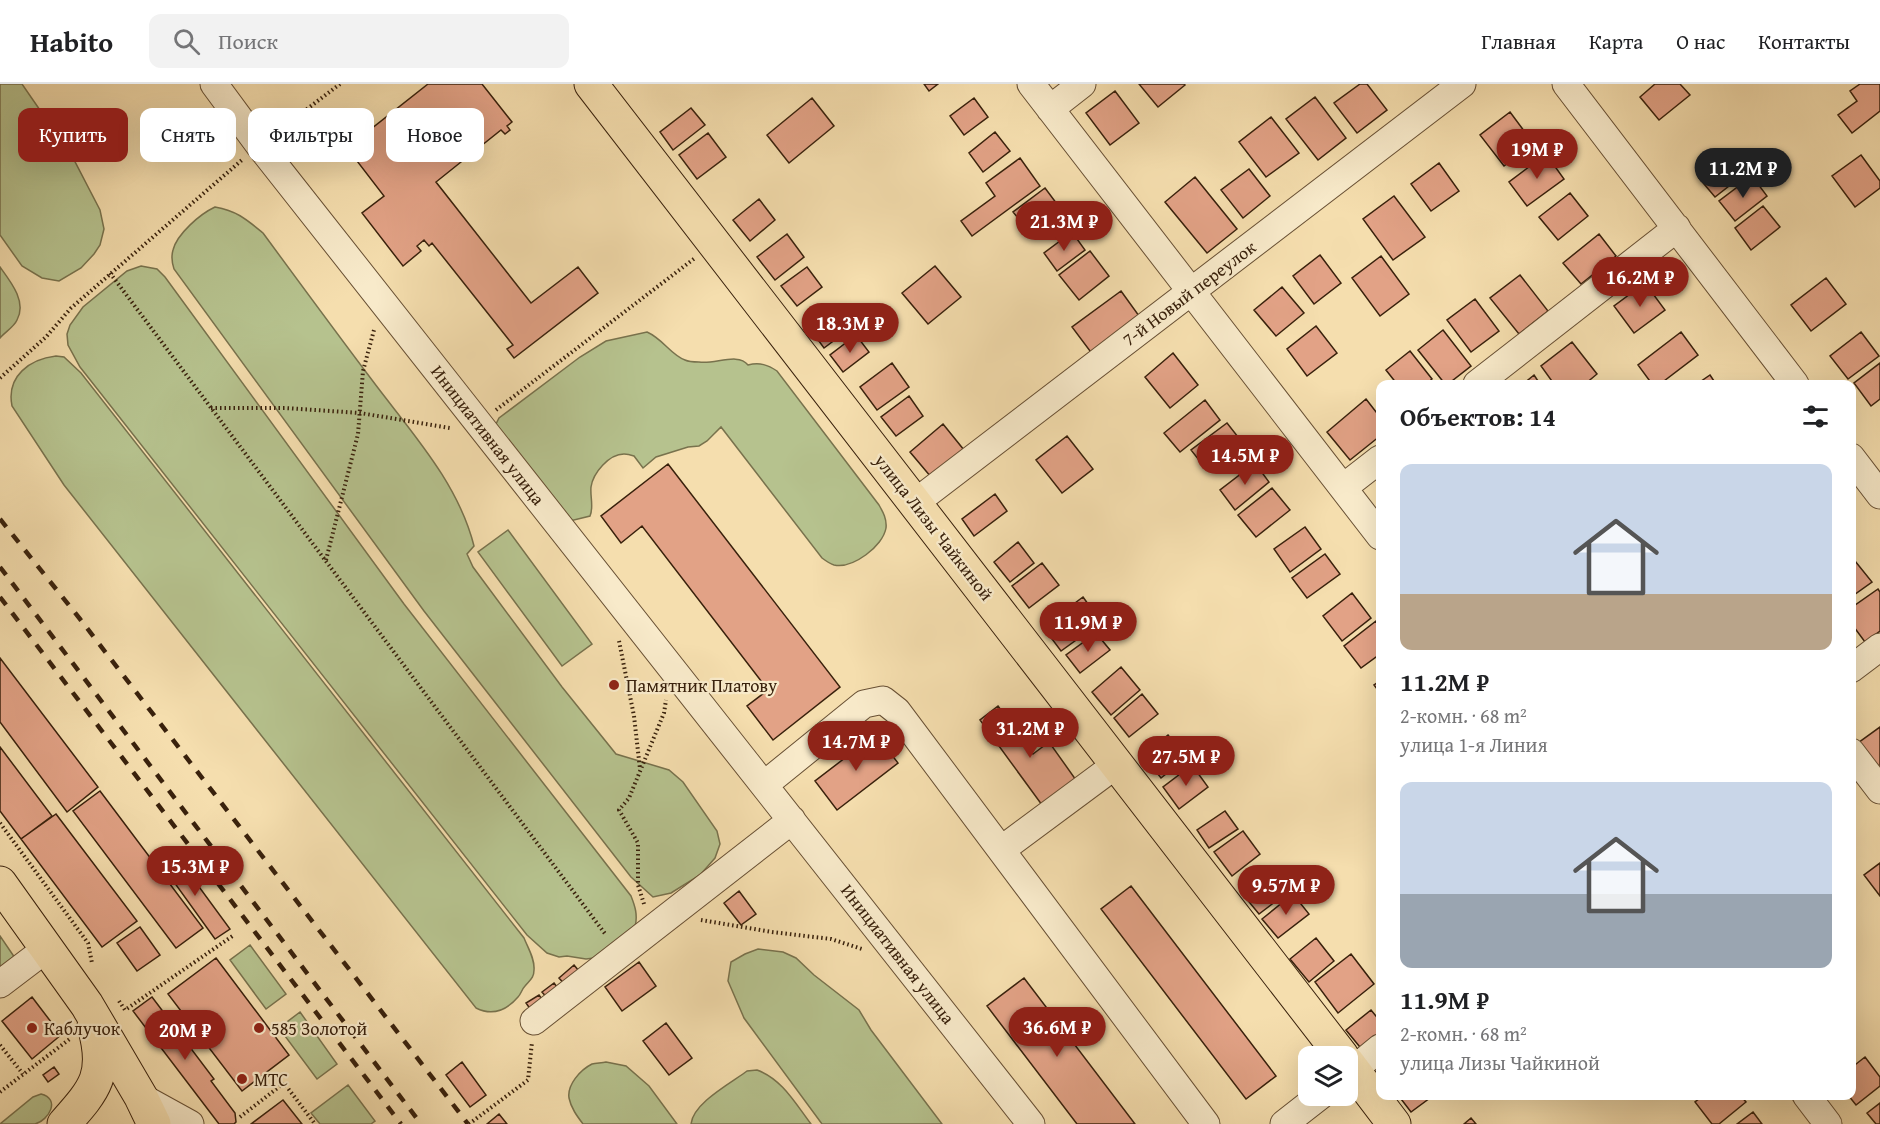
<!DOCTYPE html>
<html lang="ru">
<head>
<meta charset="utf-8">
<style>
  body { margin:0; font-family:"Gentium Book Plus",serif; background:#f2f2f2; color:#202124; height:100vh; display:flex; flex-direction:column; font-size:22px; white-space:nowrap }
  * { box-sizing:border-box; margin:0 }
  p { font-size:20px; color:#757577 }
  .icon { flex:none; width:33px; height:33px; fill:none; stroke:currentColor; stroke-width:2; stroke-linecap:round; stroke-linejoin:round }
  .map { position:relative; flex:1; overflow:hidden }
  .side { position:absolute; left:1376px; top:296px; width:480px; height:720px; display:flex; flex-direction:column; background:#fff; border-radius:12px; box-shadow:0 6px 24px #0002 }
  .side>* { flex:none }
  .hud { position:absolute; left:18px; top:24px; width:570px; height:54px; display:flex; gap:12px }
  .controls { position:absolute; left:1298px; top:962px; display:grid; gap:12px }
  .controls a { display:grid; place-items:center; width:60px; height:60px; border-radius:12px; background:#fff; box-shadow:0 6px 24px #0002; font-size:30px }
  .price { position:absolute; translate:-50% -51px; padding:0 14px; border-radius:21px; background:#8f2418; color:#fff; font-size:20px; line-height:39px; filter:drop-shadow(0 2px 3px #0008) }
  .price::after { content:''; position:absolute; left:50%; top:36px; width:18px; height:14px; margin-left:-9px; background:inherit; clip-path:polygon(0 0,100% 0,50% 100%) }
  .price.current { background:#222; color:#fff }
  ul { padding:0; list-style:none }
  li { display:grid; align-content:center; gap:12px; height:318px; padding:0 24px }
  li span { display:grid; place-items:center; height:186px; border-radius:12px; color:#555 }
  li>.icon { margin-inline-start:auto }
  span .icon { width:108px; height:108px; fill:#fffc; stroke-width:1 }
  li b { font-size:26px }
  h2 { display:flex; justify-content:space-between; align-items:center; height:72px; padding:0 24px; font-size:26px }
  .chip { padding:0 21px; border-radius:12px; background:#fff; box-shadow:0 6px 24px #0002; font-size:21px; line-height:54px }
  .chip.current { background:#8f2418; color:#fff }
  header { display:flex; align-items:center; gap:36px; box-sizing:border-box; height:84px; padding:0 30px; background:#fff; border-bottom:2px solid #e0e0e0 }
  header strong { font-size:28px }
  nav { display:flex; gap:33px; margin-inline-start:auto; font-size:21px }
  .search { width:420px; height:54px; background:#f2f2f2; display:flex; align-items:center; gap:15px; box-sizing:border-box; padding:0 21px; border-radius:12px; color:#757577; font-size:22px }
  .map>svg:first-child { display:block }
  .green { fill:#b6c28e; stroke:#78724d; stroke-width:1.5 }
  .building { fill:#e2a286; stroke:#39210c; stroke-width:1.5 }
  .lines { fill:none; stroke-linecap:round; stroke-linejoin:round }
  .minor-casing { stroke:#685034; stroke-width:29 }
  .major-casing { stroke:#39210c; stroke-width:35 }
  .path { stroke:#39210c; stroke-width:4; stroke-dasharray:1.5 3; stroke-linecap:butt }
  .minor { stroke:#f8eaca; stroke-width:27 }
  .major { stroke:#f5deae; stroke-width:33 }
  .rail { stroke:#39210c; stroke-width:4.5; stroke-dasharray:10 10; stroke-linecap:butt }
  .poi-dot { fill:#8f2418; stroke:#f8eaca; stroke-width:2 }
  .labels { text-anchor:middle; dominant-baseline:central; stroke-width:4.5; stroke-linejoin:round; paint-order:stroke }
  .street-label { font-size:18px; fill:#39210c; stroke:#f8eaca }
  .poi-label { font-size:18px; fill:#39210c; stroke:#f8eaca; text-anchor:start }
</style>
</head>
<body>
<header>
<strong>Habito</strong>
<div class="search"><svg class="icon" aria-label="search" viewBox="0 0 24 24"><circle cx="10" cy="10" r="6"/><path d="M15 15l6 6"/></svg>Поиск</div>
<nav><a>Главная</a><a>Карта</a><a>О нас</a><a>Контакты</a></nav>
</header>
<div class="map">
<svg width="1880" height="1040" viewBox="0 0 1880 1040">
  <rect width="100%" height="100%" fill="#f5deae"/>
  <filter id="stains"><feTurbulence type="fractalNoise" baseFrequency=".00333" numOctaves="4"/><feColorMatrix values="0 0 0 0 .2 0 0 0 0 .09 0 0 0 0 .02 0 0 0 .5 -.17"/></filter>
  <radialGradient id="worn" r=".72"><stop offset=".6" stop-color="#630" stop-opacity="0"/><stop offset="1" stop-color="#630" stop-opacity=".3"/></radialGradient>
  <path class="green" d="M0,0H22L73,74L100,126L104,145L100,161L94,170L81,184L59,197L42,194L22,182L0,151Z
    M215,123C237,127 246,135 263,149C299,198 335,247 372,296C410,347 458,398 474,462L467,470L473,483L562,603L616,670L669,686L683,698L717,747L720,760L715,774L700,791L671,809L653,813L631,793L424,527L174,185C172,179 171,173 173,166C177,150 200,130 215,123Z
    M141,182L157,185L165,193L404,520L631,812C635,822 638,831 635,843L594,874L586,875L567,872L559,873L547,869L527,851L80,283L68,261L67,250L70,241L83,223L127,187Z
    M0,183C11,198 27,218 17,236C14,243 5,248 0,254Z
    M647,248C663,255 671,271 685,276C689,278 695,278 699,278C714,281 738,268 748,281C760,278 768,281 777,287L879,421C883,428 887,435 886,444C883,462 853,485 834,481C830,480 826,477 822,474L721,343L707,357L699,362L688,363L656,373L643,384L634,372C631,371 627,370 624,370C609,370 593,389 591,403C590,413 594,423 590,432L570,437L494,344L499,334L580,273L606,257Z
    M56,272L64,273L81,289L524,854C528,864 535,875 534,886C534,894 530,896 525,902C522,905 521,910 518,913C506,927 492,932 476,924L64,401L12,322C6,292 30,275 56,272Z
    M508,446L592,560L562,582L478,468Z
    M0,852L15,874L0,893Z
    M250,861L286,910L266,925L230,876Z
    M758,865L783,868L796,874L814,891L859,926L871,946L942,1040H822L744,934L728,897L731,878L745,870Z
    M300,928L337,980L317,995L279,944Z
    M606,978L626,982L649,1002L677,1040H583C577,1032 571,1024 569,1014C567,1001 580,986 592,980C596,979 602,979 606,978Z
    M757,986C782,995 795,1019 811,1040H691C693,1019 731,999 747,987Z
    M348,1001L375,1037L371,1040H320L311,1029Z
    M41,1010C61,1015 49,1036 35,1040C27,1040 9,1040 0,1040L33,1013Z"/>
  <path class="building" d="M428,0H482L512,38L507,42L510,46L505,50L501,46L436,98L531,219L578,183L598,209L514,274L507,265L513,261L432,159L429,162L424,156L417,162L421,167L403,182L362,129L384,112L347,64Z
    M924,0H938L929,7Z
    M1139,0H1184L1185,1L1158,23Z
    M1360,0H1367L1387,26L1357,49L1334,19Z
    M1655,0H1680L1690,11L1659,36L1640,13Z
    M1860,0H1880V27L1852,49L1838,31L1857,17L1850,7Z
    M1115,7L1139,39L1110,61L1086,29Z
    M1315,13L1346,54L1318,76L1286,35Z
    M812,14L834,42L789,79L767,51Z
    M974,14L988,33L964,51L950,32Z
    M691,24L705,41L673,66L660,48Z
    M1510,28L1533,59L1504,82L1480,51Z
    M1271,33L1299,69L1266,93L1239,58Z
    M995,48L1010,67L983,88L969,69Z
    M708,49L726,73L697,95L679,71Z
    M1546,70L1564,95L1527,122L1509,98Z
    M1728,71L1743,91L1715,113L1699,94Z
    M1861,71L1880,97V104L1855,123L1832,92Z
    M1020,74L1040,102L972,152L961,137L995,112L986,99Z
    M1439,79L1459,107L1431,127L1411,100Z
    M1249,85L1270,112L1243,134L1221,106Z
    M1752,92L1767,112L1735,137L1719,117Z
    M1195,93L1237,145L1207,169L1165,118Z
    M1045,104L1063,128L1032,151L1013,128Z
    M1570,109L1588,132L1558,156L1539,133Z
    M1394,112L1425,153L1393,176L1363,135Z
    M759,115L775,136L750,157L733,136Z
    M1763,122L1780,143L1751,166L1735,144Z
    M1072,148L1085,166L1057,187L1044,169Z
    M787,150L804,173L775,196L757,173Z
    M1599,150L1616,172L1581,200L1563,179Z
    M1090,167L1109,192L1079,216L1059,191Z
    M1320,171L1341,199L1314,220L1293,192Z
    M1381,172L1409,210L1380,232L1352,194Z
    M935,182L961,213L928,240L902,209Z
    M807,183L822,203L797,222L781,202Z
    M1520,191L1548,227L1519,250L1490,214Z
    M1826,194L1846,220L1811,247L1791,221Z
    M1645,199L1665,226L1634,249L1614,222Z
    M1282,203L1304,229L1276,252L1254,226Z
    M1121,207L1142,236L1093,271L1072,243Z
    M1475,215L1499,247L1471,268L1447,236Z
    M834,220L852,243L824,264L807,241Z
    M1316,242L1337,269L1307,292L1287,265Z
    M1443,246L1471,282L1448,300H1445L1418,266Z
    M1681,248L1698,271L1660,300H1652L1638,281Z
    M1861,248L1879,272L1848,295L1830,272Z
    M856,251L869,268L843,288L830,271Z
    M1572,258L1597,290L1585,300H1554L1541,282Z
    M1410,267L1432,295L1426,300H1397L1386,286Z
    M1173,269L1198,301L1170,324L1145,293Z
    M892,279L909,303L877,326L860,303Z
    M1880,279V315L1871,322L1854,299Z
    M1534,291L1540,300H1523Z
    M1710,291L1716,300H1697Z
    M909,312L923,332L896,352L881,333Z
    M1366,315L1380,333V352L1350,376L1327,348Z
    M1205,316L1220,336L1180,368L1164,349Z
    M1227,339L1242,358L1206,385L1191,366Z
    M943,340L964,366L931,393L910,368Z
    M1067,352L1093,385L1062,409L1036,376Z
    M1255,379L1269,398L1235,426L1220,406Z
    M668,380L840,603L773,656L747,622L768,606L642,442L621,459L601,432Z
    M1272,404L1290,426L1256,453L1238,431Z
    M995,410L1007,427L974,452L962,435Z
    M1305,443L1321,465L1290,488L1274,465Z
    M1018,458L1034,479L1010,498L994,478Z
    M1325,470L1340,490L1307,514L1292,494Z
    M1851,472L1872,498L1851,513Z
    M1042,479L1059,501L1029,524L1012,502Z
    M1878,505L1880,508V547L1865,558L1851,539V524Z
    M1352,509L1371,534L1342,557L1323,532Z
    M1083,513L1101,538L1061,567L1043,543Z
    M1376,537L1380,542V570L1361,584L1344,562Z
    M1096,549L1110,566L1080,589L1066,571Z
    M0,574L98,703L67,728L0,638Z
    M1121,583L1140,606L1111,631L1092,608Z
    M1380,597V609L1374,601Z
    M1142,610L1158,630L1129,653L1114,634Z
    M998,622L1033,670L1049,658L1076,696L1042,721L980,636Z
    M1880,643V686L1858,659Z
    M876,650L898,679L837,726L815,697Z
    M1168,651L1186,674L1161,694L1143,671Z
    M0,663L52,732L21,755L0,727Z
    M1192,681L1208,703L1179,725L1163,703Z
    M100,707L203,844L176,864L73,727Z
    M1225,727L1238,745L1209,764L1197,746Z
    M56,730L137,837L102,863L21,755Z
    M1243,747L1260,770L1232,792L1214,768Z
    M175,770L230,845L215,855L161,780Z
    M1880,779V812L1864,791Z
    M1270,785L1288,808L1259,830L1241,808Z
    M1131,802L1276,992L1246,1015L1101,825Z
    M739,807L756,830L741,841L724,819Z
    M1293,810L1309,830L1278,854L1262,835Z
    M140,843L160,871L137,887L117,859Z
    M1316,854L1334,877L1309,898L1290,875Z
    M1351,870L1374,900L1338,929L1315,898Z
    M216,874L289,971L242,1007L168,910Z
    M639,878L656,902L622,927L605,903Z
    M574,881L583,892L568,904L559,894Z
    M1024,894L1135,1040H1077L987,922Z
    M554,899L560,907L549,916L542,908Z
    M539,911L546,921L533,929L526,919Z
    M32,913L61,951L32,975L2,937Z
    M152,913L214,995L211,997L235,1029L236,1038L234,1040H219L133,927Z
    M1371,926L1380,937V956L1364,968L1346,946Z
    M666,939L692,974L669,991L643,957Z
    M1865,973L1880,993V1002L1856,1021L1848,1011H1851V984Z
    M462,978L486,1011L470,1023L446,991Z
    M54,983L59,990L48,998L43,991Z
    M1398,1011H1434L1411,1028Z
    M1704,1011H1740L1746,1018L1719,1040H1712L1695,1018Z
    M283,1016L302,1040H251Z
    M1880,1019V1040H1876L1867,1029Z
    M1753,1028L1762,1040H1737Z
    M499,1030L507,1040H487Z
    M1471,1034L1476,1040H1464Z"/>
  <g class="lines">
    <defs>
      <path id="minor" d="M214,0L259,61L1031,1040
        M1031,0L1380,452
        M1566,0L1795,300
        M1050,25L1082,0
        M1477,300L1677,144
        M1851,373L1880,411
        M1344,403L1380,375
        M916,418L1462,0
        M1851,585L1880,563
        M1851,668L1880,706
        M764,701L864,620L883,616L897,627L1206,1040
        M1001,766L1117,680
        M0,900L46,865
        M534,937L792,736
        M1347,991L1380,964
        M1806,1011L1828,1040
        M141,1013L190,1040
        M1284,1040L1321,1011"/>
      <path id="major" d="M591,0L1342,972
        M0,799L87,921L141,1013L154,1040
        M1347,978L1394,1040
        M64,1040C95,1005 108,991 94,942"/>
    </defs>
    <use href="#minor" class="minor-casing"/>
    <use href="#major" class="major-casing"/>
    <path class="path" d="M278,47L340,0
      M110,189L606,851
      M0,294L46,253L71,224L242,76
      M211,324H285L360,329L450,344
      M496,326L695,174
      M326,476L358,350L363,287L374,246
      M619,557L634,632L640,685
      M0,739L88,859L92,879
      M644,820L638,801V759L619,726L629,714L664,629L666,616
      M701,836L772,848L831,855L862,865
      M119,917L125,926L234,851
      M0,961L23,990
      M0,1008L71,954
      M240,1033L284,999L315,1040
      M469,1040L528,996L532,958"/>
    <use href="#minor" class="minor"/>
    <use href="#major" class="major"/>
    <path class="rail" d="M0,435L80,535L468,1040
      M0,483L421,1040
      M0,513L401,1040"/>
  </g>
  <g class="poi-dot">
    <circle cx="614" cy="601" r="6"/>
    <circle cx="32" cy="944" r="6"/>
    <circle cx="259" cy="944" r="6"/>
    <circle cx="242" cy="995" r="6"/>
  </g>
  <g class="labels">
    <g class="street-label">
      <text transform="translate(1189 209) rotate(-37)">7-й Новый переулок</text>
      <text transform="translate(488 351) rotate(52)">Инициативная улица</text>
      <text transform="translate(934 443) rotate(52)">улица Лизы Чайкиной</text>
      <text transform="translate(898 870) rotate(52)">Инициативная улица</text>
    </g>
    <g class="poi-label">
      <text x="626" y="601">Памятник Платову</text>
      <text x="44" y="944">Каблучок</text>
      <text x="271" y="944">585 Золотой</text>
      <text x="254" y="995">МТС</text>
    </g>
  </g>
  <rect width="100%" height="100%" filter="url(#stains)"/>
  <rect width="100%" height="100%" fill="url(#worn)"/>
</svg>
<div class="controls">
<a><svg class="icon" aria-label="layers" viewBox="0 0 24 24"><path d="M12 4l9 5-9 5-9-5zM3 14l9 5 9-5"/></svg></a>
</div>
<b class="price" style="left:1537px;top:96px">19M ₽</b>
<b class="price current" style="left:1743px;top:115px">11.2M ₽</b>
<b class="price" style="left:1064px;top:168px">21.3M ₽</b>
<b class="price" style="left:1640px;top:224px">16.2M ₽</b>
<b class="price" style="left:850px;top:270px">18.3M ₽</b>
<b class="price" style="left:1245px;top:402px">14.5M ₽</b>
<b class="price" style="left:1088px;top:569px">11.9M ₽</b>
<b class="price" style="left:1030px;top:675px">31.2M ₽</b>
<b class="price" style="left:856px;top:688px">14.7M ₽</b>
<b class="price" style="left:1186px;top:703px">27.5M ₽</b>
<b class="price" style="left:195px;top:813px">15.3M ₽</b>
<b class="price" style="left:1286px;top:832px">9.57M ₽</b>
<b class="price" style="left:1057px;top:974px">36.6M ₽</b>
<b class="price" style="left:185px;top:977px">20M ₽</b>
<div class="hud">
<a class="chip current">Купить</a>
<a class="chip">Снять</a>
<a class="chip">Фильтры</a>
<a class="chip">Новое</a>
</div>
<section class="side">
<h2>Объектов: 14<svg class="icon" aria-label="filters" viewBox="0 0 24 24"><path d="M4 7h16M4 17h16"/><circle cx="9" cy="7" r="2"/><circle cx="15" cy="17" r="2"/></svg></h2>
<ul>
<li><span style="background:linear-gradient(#c9d6e8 70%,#b9a48a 0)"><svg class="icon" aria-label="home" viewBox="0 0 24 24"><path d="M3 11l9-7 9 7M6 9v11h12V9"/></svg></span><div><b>11.2M ₽</b><p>2-комн. · 68 m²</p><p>улица 1-я Линия</p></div></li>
<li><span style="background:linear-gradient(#c9d6e8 60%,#9aa5b1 0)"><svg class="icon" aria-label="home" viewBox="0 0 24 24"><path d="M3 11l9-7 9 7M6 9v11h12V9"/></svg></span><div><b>11.9M ₽</b><p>2-комн. · 68 m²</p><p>улица Лизы Чайкиной</p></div></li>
</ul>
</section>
</div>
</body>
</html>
